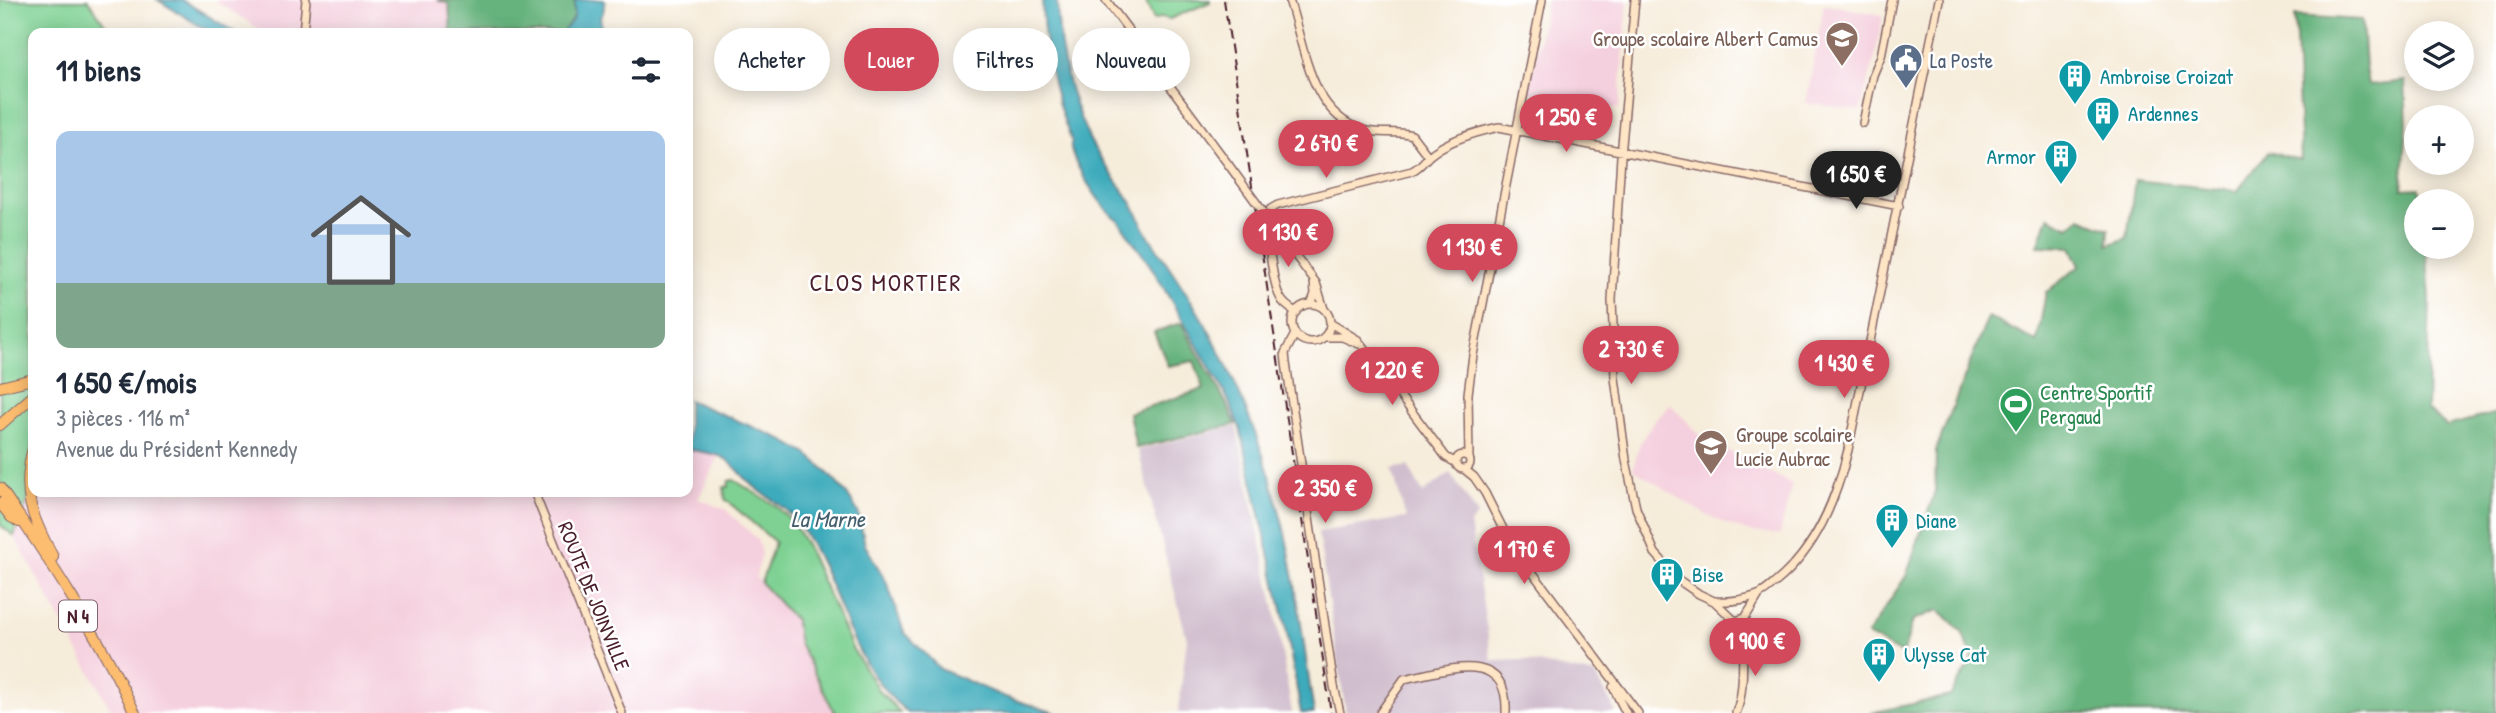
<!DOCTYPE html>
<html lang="fr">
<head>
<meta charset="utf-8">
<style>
  body { margin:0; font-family:"Patrick Hand",sans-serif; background:#f6f6f7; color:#1f2937; height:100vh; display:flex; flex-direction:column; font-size:26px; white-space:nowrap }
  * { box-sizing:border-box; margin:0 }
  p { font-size:23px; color:#747a83 }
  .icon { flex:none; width:38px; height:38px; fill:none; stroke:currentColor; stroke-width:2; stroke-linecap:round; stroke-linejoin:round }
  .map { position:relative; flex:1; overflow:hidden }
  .side { position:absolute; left:28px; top:28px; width:665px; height:469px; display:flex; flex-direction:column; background:#fff; border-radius:14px; box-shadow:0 4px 18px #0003 }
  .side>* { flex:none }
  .hud { position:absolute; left:714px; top:28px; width:665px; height:63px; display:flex; gap:14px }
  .fabs { position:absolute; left:2404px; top:21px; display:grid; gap:14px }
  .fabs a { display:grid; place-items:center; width:70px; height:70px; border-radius:50%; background:#fff; box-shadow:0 4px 18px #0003; font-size:35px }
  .price { position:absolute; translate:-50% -60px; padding:0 16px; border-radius:24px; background:#d1495b; color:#fff; font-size:23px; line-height:46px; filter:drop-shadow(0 2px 4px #0008) }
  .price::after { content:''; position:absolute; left:50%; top:42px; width:21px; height:16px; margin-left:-10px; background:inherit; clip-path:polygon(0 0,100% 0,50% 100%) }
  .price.active { background:#222; color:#fff }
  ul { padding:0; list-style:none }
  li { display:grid; align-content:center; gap:14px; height:371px; padding:0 28px }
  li+li { border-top:2px solid #e0e1e3 }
  li span { display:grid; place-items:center; height:217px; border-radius:14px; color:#555 }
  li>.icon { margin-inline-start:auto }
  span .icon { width:126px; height:126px; fill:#fffc; stroke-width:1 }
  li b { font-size:30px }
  h2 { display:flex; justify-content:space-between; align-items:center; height:84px; padding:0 28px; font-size:30px }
  .chip { padding:0 24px; border-radius:32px; background:#fff; box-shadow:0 4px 18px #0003; font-size:24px; line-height:63px }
  .chip.active { background:#d1495b; color:#fff }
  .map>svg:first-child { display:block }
  .built { fill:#f4cfdd }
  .industrial { fill:#d0bdcd }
  .green { fill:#7ed193; stroke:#64785f; stroke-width:2 }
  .forest { fill:#66b37d; stroke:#586954; stroke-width:2 }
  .water { fill:#3dabbb; stroke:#446573; stroke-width:2 }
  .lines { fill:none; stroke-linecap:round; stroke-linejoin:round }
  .secondary-casing { stroke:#866768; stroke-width:10 }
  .highway-casing { stroke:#866768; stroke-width:12 }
  .secondary { stroke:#fee5c5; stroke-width:7 }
  .highway { stroke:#fcbd6f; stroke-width:10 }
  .rail { stroke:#4a1f2b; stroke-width:2; stroke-dasharray:10 5; stroke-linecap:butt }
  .secondary-bridge-casing { stroke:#866768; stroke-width:10; stroke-linecap:butt }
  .secondary-bridge { stroke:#fee5c5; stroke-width:7 }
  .labels { text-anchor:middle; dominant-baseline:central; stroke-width:5; stroke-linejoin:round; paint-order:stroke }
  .shield { fill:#fff; stroke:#80626b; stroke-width:2 }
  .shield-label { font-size:19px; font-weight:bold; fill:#4a1f2b }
  .education-label { font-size:21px; fill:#785e54; stroke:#fff; text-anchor:end }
  .service-label { font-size:21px; fill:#4e5e75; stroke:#fff; text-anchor:start }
  .culture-label { font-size:21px; fill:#0d838f; stroke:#fff; text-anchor:start }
  .leisure-label { font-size:21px; fill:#27864d; stroke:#fff; text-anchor:start }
  .street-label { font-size:21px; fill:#4a1f2b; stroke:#fff }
  .water-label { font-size:23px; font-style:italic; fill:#445e6c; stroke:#fff }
  .quarter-label { font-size:24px; letter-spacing:2px; fill:#4a1f2b; stroke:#fff }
</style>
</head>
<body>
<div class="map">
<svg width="2496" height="713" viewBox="0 0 2496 713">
  <rect width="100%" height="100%" fill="#fff"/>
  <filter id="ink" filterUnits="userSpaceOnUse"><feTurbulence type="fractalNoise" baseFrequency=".0143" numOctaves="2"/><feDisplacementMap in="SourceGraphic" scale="14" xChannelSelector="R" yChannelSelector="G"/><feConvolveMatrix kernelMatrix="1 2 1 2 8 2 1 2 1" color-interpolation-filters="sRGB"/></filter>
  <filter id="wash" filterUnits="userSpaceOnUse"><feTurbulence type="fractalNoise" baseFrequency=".00686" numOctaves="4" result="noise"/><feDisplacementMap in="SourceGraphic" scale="28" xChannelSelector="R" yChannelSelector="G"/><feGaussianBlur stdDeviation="1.57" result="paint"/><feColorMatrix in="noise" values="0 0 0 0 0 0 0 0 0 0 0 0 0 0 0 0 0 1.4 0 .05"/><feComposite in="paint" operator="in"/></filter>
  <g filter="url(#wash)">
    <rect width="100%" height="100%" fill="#f6ecda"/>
    <path class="built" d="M214,0H438L449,4L451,33H265Z
      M1547,0H1628L1619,109L1528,92Z
      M1824,4L1883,15L1875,57L1860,111L1806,103Z
      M1670,404L1702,437L1792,484L1780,535L1751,532L1726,524L1706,515L1633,469L1640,443L1654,421Z
      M688,449L719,456L698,499L725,509L757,539L761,554L756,577L795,620L799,643L835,713H113L14,536L33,487V492H688Z"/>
    <path class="industrial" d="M1236,426L1274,605L1292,713H1178L1187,639L1138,450Z
      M1408,466L1423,493L1450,473L1478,515L1470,524L1492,661L1522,660L1596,675L1616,713H1346L1318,532L1406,518L1392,469Z"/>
    <path class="green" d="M0,0H88L111,33H33V487L14,536L0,525Z
      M1145,0H1210V2L1170,19L1162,17L1154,20Z
      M734,480L776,506L793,522L807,547L852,648L879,691L901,713H835L799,643L795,620L761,583L775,542L725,499L724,487H728L729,481Z"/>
    <path class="forest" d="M437,0H575L574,18L562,33H451L449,4Z
      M2295,16L2362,20L2365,67L2368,85L2405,81L2407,125L2402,189L2420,188L2422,201H2417V247H2426L2430,297L2427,410L2447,426L2496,413V713H1870L1950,696L1973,658L1962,632L1939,610L1913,620L1903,655L1867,635L1906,576L1935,491L1936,450L1988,317L2037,342L2046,292L2080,266L2071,247L2038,246L2048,217L2069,227L2080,218L2109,229L2108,245L2127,238L2135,180L2237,191L2268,152L2301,160Z
      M1181,323L1224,399L1236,424L1136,448L1129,413L1204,389L1194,361L1168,366L1154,332Z"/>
    <path class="water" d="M158,0H182L236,33H211Z
      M575,0H605L603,13L600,17L603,33H562L574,18Z
      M1042,0H1057C1058,46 1068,92 1087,134C1098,159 1118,181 1133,205C1139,214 1141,224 1147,233C1174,275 1203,315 1224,360C1247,408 1266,458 1279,509C1297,576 1303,645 1314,713H1301L1286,627L1240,428L1227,397L1152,268L1118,220C1102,209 1075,167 1071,148C1070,138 1074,146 1070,137C1053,93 1043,48 1042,0Z
      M688,400L779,438L807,454L822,467L847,494L858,512L865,545L887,583L904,632L940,669L1002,696L1056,713H908C843,661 841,578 793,517C782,504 768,498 755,487C744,479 736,465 724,458C714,452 699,452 688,449Z"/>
  </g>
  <g filter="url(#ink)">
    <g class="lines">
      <defs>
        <path id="secondary" d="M1106,0L1228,164
          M1289,0C1305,47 1309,113 1363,130C1379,135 1396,130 1412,135L1428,156
          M1635,0L1621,156L1612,300L1615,378L1626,460L1636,508L1655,553L1680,581L1699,594L1714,601L1735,621L1745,618L1759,595
          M303,33L306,0
          M1863,123L1873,75L1881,56L1892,0
          M1286,243L1316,283L1324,309
          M1292 323a19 19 0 1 1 38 0a19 19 0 1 1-38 0Z
          M1311,304L1315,294L1314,282
          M1296,312C1289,308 1283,304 1280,297C1274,287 1263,221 1269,211C1272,207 1275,207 1278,205L1412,171C1420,167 1423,162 1429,156C1447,140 1476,132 1499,127L1899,206
          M1330,323L1358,340L1446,457L1456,463
          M1295,334L1285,353L1286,363L1334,686L1340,713
          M1325,337H1342L1359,344
          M1456 462a7 7 0 1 1 14 0a7 7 0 1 1-14 0Z
          M1469,458L1468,394L1473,355L1542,0
          M1464,469L1474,477L1485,493L1509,541L1638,713
          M534,492L622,713
          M1715,601C1730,602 1744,600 1758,595C1765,592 1770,587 1776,582C1816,549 1836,500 1848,450L1939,0
          M1613,687L1626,713
          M1380,713L1404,679C1445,671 1509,646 1506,713
          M1736,713C1747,686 1740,647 1745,618"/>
        <path id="highway" d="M0,387L33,379
          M0,425L33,396
          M33,448C21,493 32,517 53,557
          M0,488C49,559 98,634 135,713
          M0,503L11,517L19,522"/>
      </defs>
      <use href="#secondary" class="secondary-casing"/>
      <use href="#highway" class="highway-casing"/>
      <use href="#secondary" class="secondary"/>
      <use href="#highway" class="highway"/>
      <path class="rail" d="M1224,0L1331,713"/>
      <defs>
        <path id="secondary-bridge" d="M1228,164L1286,243"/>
      </defs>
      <use href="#secondary-bridge" class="secondary-bridge-casing"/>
      <use href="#secondary-bridge" class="secondary-bridge"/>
    </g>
  </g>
  <defs>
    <symbol id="school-pin" viewBox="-11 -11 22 30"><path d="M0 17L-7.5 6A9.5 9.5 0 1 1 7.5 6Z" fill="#8d6e63" stroke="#fff"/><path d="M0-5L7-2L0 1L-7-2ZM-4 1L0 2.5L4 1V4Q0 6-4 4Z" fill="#fff"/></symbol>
    <symbol id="civic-pin" viewBox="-11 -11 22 30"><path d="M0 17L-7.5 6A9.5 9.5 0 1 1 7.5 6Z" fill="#5c6f8a" stroke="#fff"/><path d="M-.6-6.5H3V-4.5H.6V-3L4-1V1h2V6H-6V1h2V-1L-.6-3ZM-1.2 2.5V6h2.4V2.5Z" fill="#fff"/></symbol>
    <symbol id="building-pin" viewBox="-11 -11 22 30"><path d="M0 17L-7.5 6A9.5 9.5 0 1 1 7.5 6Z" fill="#0f9aa8" stroke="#fff"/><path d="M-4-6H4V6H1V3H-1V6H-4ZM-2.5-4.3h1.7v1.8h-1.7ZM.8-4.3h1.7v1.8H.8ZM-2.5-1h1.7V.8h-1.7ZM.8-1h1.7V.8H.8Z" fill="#fff"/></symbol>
    <symbol id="stadium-pin" viewBox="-11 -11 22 30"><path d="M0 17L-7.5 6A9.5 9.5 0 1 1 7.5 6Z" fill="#2e9e5b" stroke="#fff"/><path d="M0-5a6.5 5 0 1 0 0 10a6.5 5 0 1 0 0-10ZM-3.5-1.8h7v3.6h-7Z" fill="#fff"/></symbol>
  </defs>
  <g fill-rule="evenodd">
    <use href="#school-pin" x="1823" y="19" width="38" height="52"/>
    <use href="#civic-pin" x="1887" y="41" width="38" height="52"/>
    <use href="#building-pin" x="2056" y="57" width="38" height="52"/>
    <use href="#building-pin" x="2084" y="94" width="38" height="52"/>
    <use href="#building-pin" x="2042" y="137" width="38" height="52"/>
    <use href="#stadium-pin" x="1997" y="385" width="38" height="52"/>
    <use href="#school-pin" x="1692" y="427" width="38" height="52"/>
    <use href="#building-pin" x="1873" y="501" width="38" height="52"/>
    <use href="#building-pin" x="1648" y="555" width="38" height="52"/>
    <use href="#building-pin" x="1860" y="635" width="38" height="52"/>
  </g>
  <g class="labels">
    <rect class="shield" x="59" y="600.5" width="38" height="31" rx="5"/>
    <g class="shield-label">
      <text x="78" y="616">N 4</text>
    </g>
    <g class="education-label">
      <text x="1818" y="38">Groupe scolaire Albert Camus</text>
      <text x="1736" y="434" text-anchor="start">Groupe scolaire<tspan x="1736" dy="24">Lucie Aubrac</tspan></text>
    </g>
    <g class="service-label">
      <text x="1930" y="60">La Poste</text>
    </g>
    <g class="culture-label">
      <text x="2100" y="76">Ambroise Croizat</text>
      <text x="2128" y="113">Ardennes</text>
      <text x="2036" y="156" text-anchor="end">Armor</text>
      <text x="1916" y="520">Diane</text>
      <text x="1692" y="574">Bise</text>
      <text x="1904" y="654">Ulysse Cat</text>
    </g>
    <g class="leisure-label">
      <text x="2040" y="392">Centre Sportif<tspan x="2040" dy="24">Pergaud</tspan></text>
    </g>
    <g class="street-label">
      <text transform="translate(594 596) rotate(68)">ROUTE DE JOINVILLE</text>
    </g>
    <g class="water-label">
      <text x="828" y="518">La Marne</text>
    </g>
    <g class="quarter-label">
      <text x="886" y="282">CLOS MORTIER</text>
    </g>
  </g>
</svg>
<div class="fabs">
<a><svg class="icon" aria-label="layers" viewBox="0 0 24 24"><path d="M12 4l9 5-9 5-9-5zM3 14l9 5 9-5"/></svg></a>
<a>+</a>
<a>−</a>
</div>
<b class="price" style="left:1566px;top:154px">1 250 €</b>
<b class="price" style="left:1326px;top:180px">2 670 €</b>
<b class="price active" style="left:1856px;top:211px">1 650 €</b>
<b class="price" style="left:1288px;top:269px">1 130 €</b>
<b class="price" style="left:1472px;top:284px">1 130 €</b>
<b class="price" style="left:1631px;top:386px">2 730 €</b>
<b class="price" style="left:1844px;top:400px">1 430 €</b>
<b class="price" style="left:1392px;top:407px">1 220 €</b>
<b class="price" style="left:1325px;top:525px">2 350 €</b>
<b class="price" style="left:1524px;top:586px">1 170 €</b>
<b class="price" style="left:1755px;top:678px">1 900 €</b>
<div class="hud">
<a class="chip">Acheter</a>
<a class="chip active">Louer</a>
<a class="chip">Filtres</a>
<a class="chip">Nouveau</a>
</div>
<section class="side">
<h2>11 biens<svg class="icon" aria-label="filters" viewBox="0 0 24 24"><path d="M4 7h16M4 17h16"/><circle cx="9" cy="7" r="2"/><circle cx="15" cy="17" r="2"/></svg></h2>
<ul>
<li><span style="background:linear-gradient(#a9c7e8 70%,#7fa58c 0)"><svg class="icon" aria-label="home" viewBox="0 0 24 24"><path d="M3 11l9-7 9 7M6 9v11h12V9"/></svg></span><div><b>1 650 €/mois</b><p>3 pièces · 116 m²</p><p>Avenue du Président Kennedy</p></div></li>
</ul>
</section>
</div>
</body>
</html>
